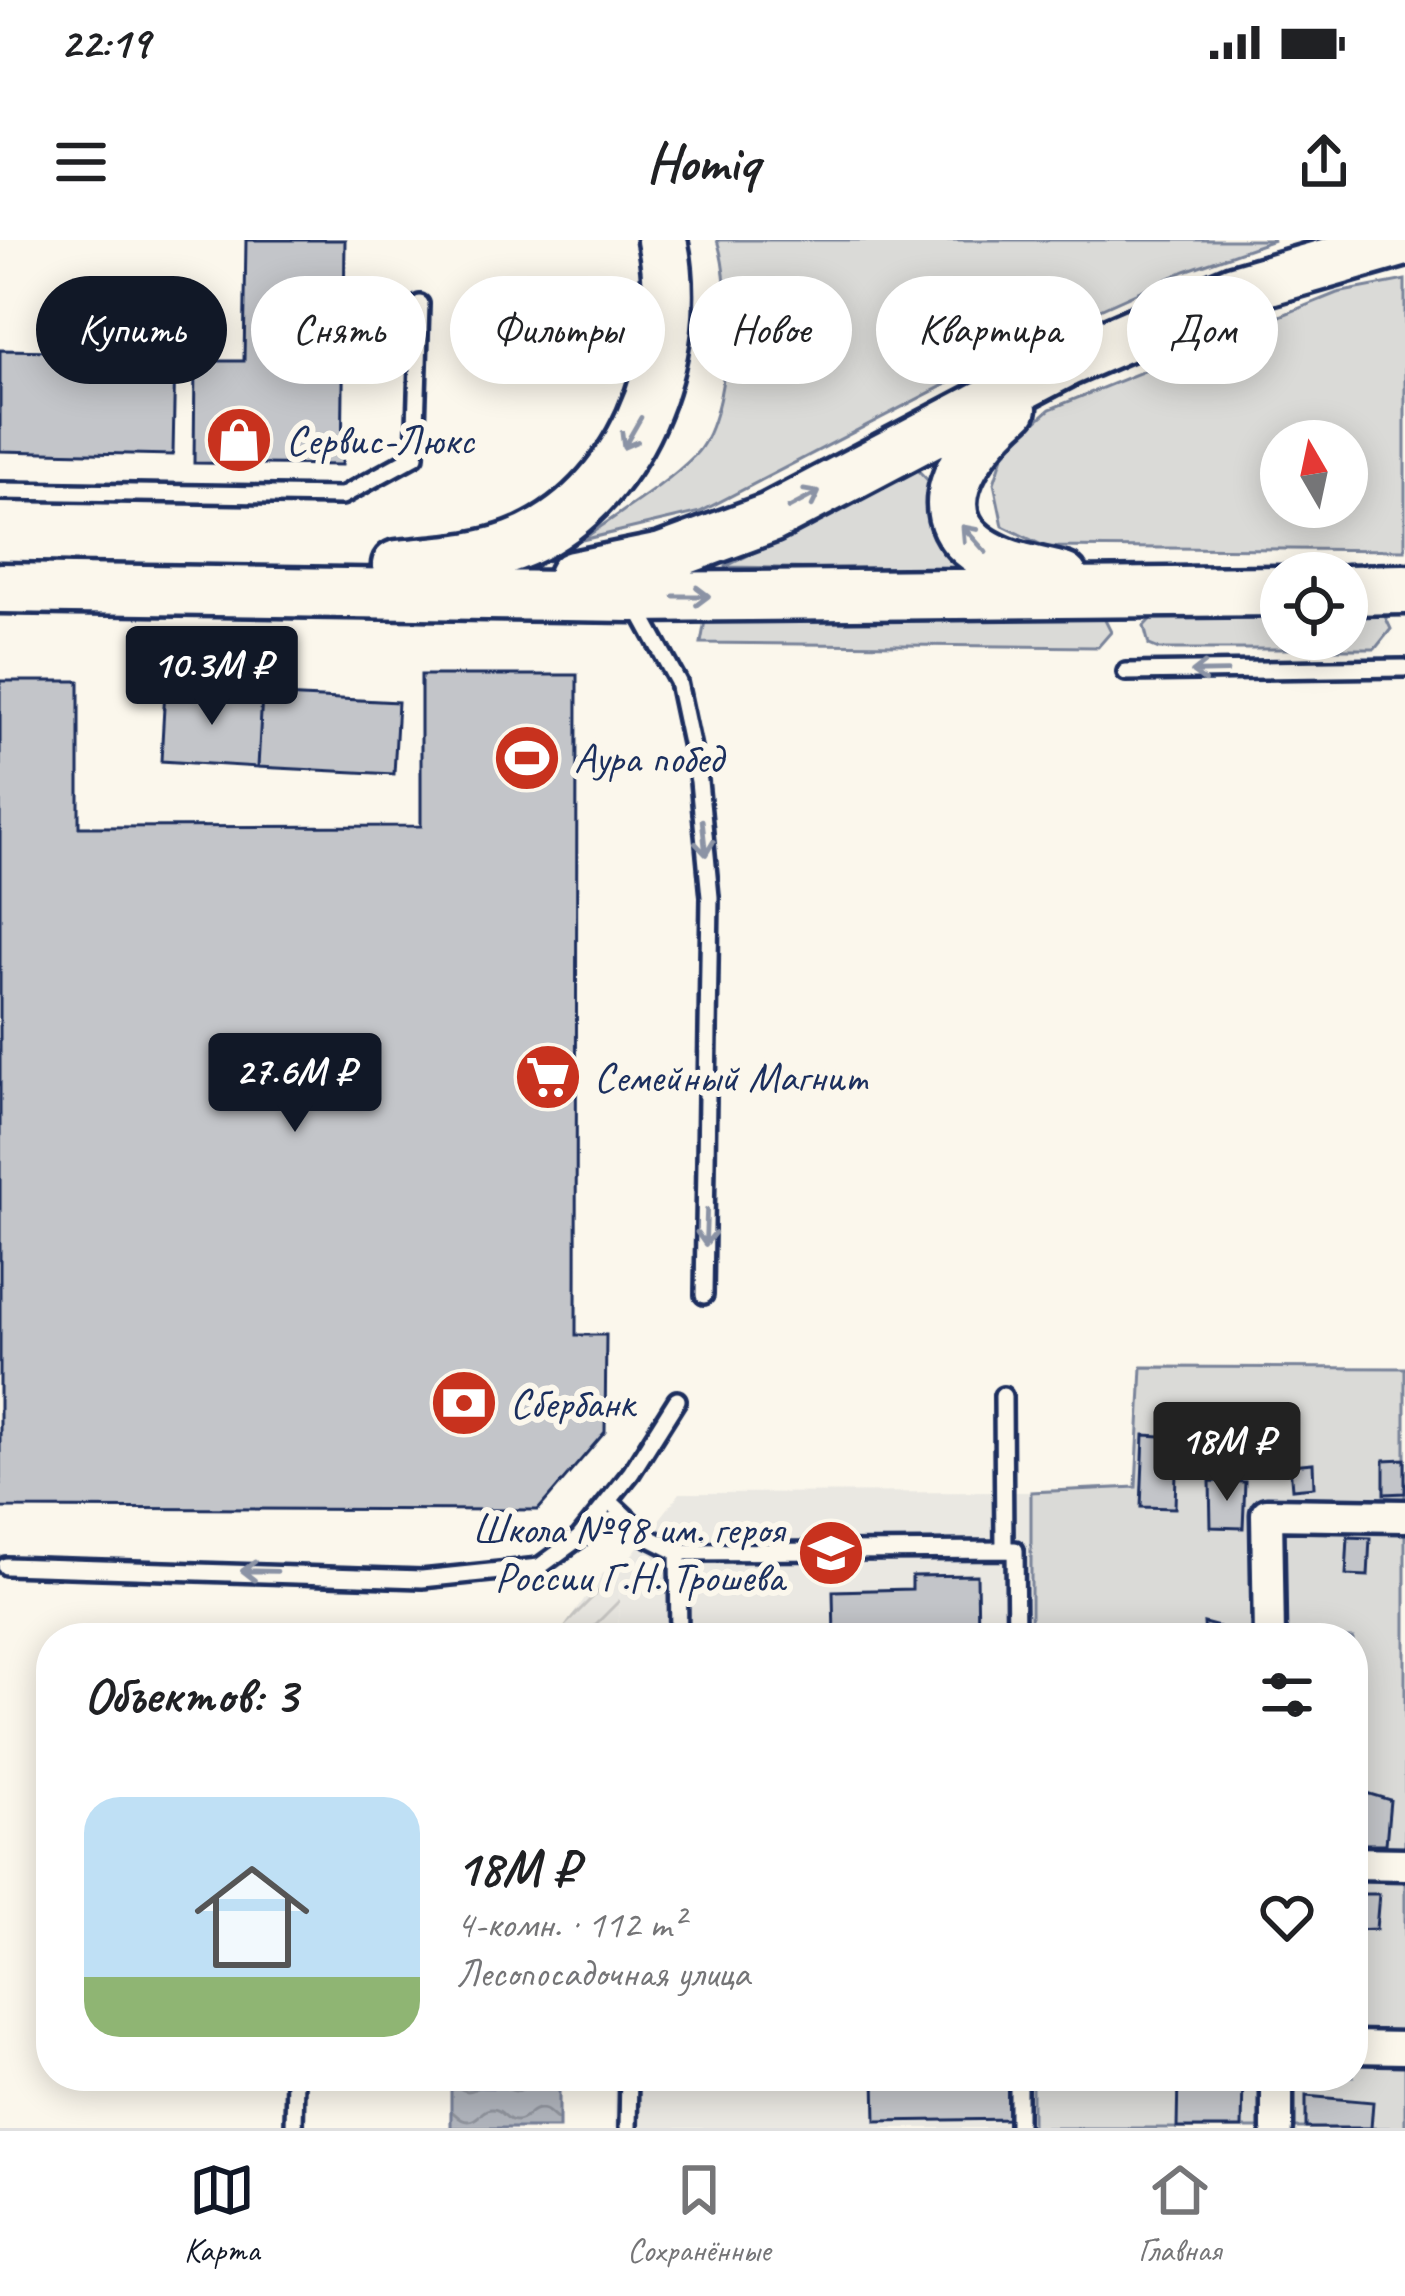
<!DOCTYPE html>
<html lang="ru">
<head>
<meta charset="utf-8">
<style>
  body { margin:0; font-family:Caveat,sans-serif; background:#f6f6f6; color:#202124; height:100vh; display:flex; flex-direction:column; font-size:45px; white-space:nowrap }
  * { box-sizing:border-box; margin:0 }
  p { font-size:39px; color:#757577 }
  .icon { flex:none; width:66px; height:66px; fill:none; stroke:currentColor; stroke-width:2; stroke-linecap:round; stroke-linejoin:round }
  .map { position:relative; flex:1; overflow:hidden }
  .sheet { position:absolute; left:36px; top:1383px; width:1332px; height:468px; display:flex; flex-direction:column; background:#fff; border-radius:48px; box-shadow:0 6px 30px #0003 }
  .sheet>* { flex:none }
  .hud { position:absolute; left:36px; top:36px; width:1335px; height:108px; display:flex; gap:24px }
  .needle { width:78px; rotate:351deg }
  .tools { position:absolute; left:1260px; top:180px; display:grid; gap:24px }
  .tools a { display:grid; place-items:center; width:108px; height:108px; border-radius:50%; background:#fff; box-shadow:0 6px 30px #0003; font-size:60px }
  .price { position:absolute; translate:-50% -102px; padding:0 27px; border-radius:12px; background:#111827; color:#fff; font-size:39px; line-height:78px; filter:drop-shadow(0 3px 6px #0008) }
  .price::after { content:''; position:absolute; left:50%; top:72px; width:36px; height:27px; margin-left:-18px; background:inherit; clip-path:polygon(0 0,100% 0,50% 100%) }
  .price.selected { background:#222; color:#fff }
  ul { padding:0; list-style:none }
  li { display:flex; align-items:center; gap:36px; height:300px; padding:0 48px }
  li+li { border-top:3px solid #e0e0e0 }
  li span { display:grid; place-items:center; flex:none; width:336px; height:240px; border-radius:36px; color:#555 }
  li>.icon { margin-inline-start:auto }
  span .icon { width:144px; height:144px; fill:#fffc; stroke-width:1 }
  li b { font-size:51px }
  h2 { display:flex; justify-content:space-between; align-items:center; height:144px; padding:0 48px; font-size:51px }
  .tag { padding:0 42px; border-radius:54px; background:#fff; box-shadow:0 6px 30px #0003; font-size:42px; line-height:108px }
  .tag.selected { background:#111827; color:#fff }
  .status { display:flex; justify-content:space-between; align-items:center; height:84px; padding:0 60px; background:#fff; direction:ltr }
  .status svg { height:33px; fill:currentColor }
  header { display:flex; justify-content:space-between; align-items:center; height:156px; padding:0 48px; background:#fff; font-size:54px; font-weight:600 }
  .menu { display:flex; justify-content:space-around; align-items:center; height:168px; border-top:3px solid #e0e0e0; background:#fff; font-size:33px; color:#757577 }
  .menu a { display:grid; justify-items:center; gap:6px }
  .menu .selected { color:#111827 }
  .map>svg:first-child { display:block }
  .built { fill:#eae8e2 }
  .industrial { fill:url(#industrial-furrows) }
  .green { fill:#dadad7; stroke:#7a849a; stroke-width:3; fill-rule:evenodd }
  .water { fill:url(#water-waves); stroke:#747e96; stroke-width:3 }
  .building { fill:#c3c5c9; stroke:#1b2f5e; stroke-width:3 }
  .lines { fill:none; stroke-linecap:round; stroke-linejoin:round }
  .service-casing { stroke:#1b2f5e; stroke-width:24 }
  .minor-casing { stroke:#1b2f5e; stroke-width:39 }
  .primary-casing { stroke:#1b2f5e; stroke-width:57 }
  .service { stroke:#fbf7ec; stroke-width:15 }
  .minor { stroke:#fbf7ec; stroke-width:30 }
  .primary { stroke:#fbf7ec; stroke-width:48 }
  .oneway { stroke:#8b93a5 }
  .labels { text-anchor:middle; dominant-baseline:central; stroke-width:12; stroke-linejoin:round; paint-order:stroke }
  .poi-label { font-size:42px; fill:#1b2f5e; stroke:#fbf7ec; text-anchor:start }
</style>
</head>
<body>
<div class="status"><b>22:19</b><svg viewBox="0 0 49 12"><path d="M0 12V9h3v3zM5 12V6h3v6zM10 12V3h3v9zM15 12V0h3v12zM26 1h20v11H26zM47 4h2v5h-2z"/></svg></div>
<header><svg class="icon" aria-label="menu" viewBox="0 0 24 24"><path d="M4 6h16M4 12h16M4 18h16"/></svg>Homiq<svg class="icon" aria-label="share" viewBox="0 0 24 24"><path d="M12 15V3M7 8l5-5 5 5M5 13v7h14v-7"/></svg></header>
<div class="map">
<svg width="1405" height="1888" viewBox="0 0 1405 1888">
  <defs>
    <pattern id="industrial-furrows" width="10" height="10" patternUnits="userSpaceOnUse" patternTransform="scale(3)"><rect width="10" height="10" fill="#eae8e2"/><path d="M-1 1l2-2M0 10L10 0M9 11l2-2" fill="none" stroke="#c8c7c4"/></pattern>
    <pattern id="water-waves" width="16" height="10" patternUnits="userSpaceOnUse" patternTransform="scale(3)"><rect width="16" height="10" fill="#afb3bb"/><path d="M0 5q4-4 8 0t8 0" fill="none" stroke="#8e929b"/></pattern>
  </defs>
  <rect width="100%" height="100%" fill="#fbf7ec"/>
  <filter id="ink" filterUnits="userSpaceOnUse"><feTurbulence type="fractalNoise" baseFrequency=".00833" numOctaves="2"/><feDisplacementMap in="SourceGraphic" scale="24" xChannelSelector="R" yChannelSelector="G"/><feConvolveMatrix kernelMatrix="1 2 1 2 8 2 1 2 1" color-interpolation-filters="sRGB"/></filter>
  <g filter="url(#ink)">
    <path class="built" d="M1031,1252L1029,1398H618L620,1330L680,1253Z
      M615,1836H1026L1025,1888H614Z"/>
    <path class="industrial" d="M620,1330L618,1398H556L604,1332Z"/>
    <path class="green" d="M717,0H1274L1185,31L1033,99L700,272L582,300C618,273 662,248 694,216C732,179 733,48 717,0Z
      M1405,40V310L1046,307L1003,286L994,243L1006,207L1050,169L1337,53ZM1281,201H1347V267H1281Z
      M917,229L935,248L975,331L725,327Z
      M1161,368L1281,370V399H1347V371L1383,372L1391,389L1375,409H1159L1149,405L1144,386Z
      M1101,372L1111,392L1098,407L701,403L706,375Z
      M1142,1127L1405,1128V1888H1032V1836H1353V1398H1031V1252L1136,1247Z"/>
    <path class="water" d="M451,1847L559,1849V1888H451Z"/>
    <path class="building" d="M246,0H345L342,225L194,223L195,121H244Z
      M0,110L175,113L173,215L0,211Z
      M421,435H577L576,1095H606L605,1192L538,1270L0,1268V441H79V587L421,586Z
      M165,449L262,455L258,527L161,521Z
      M262,455L398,462L394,534L258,527Z
      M1144,1195L1177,1197L1175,1268L1141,1267Z
      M1405,1219V1253L1384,1254V1220Z
      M1313,1223L1314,1247L1292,1249L1290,1225Z
      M1210,1241L1245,1242L1243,1288L1211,1287Z
      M1348,1297L1370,1298L1368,1336L1346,1335Z
      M977,1335L978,1398H834L833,1351L912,1349V1336Z
      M1204,1383L1245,1394V1398H1205Z
      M1353,1549L1390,1560L1386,1604H1353Z
      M1353,1654H1379L1376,1689L1353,1690Z
      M899,1836H1013L1014,1879L876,1881L875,1838Z
      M1178,1837L1243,1838L1242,1888H1177Z
      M1306,1856L1373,1862L1371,1888H1306Z"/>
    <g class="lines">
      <defs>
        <path id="service" d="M0,251L342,256L415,216L420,64
          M636,365L678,442L699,541L710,657L704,1055
          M1126,432L1405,428
          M1003,1156L1004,1310
          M609,1261L646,1296L678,1312L679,1398
          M678,1312L1015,1310L1016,1398
          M6,1326L422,1339L539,1327L579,1298L631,1233L677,1160
          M1018,1836V1888
          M294,1888L295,1836
          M628,1888L629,1836"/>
        <path id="minor" d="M1269,1398L1267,1274L1405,1276
          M1353,1623L1405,1624
          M1353,1807L1405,1808
          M1277,1888V1836"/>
        <path id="primary" d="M1012,168C966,208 911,282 998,320C1018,329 1042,332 1063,338
          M397,325C436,321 477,320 514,306C630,262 687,114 662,0
          M573,336L662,318L770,278L1066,122L1234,50L1405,1
          M0,348L632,357L1281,351
          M1347,350L1405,349"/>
      </defs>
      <use href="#service" class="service-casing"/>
      <use href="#minor" class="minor-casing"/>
      <use href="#primary" class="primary-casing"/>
      <use href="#service" class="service"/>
      <use href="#minor" class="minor"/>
      <use href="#primary" class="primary"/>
    </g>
    <defs><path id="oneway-shaft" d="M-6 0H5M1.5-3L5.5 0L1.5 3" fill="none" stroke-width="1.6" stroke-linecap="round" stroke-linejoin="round" transform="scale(3)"/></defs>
    <g class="oneway">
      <use href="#oneway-shaft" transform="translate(632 193) rotate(120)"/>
      <use href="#oneway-shaft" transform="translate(804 260) rotate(-28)"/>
      <use href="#oneway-shaft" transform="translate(974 299) rotate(-132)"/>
      <use href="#oneway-shaft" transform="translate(692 356)"/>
      <use href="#oneway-shaft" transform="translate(1209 432) rotate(179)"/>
      <use href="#oneway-shaft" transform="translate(704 598) rotate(84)"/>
      <use href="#oneway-shaft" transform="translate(706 988) rotate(92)"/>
      <use href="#oneway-shaft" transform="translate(259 1331) rotate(-179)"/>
    </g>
  </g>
  <defs>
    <symbol id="shop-disc" viewBox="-11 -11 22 22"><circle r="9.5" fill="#c8321e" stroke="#fbf7ec"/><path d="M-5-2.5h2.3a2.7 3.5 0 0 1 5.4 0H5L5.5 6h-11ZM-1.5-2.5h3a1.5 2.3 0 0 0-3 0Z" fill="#fff"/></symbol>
    <symbol id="stadium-disc" viewBox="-11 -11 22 22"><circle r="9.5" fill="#c8321e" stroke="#fbf7ec"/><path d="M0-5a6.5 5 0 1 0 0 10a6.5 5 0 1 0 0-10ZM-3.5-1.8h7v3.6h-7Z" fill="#fff"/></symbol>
    <symbol id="supermarket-disc" viewBox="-11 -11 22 22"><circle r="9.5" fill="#c8321e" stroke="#fbf7ec"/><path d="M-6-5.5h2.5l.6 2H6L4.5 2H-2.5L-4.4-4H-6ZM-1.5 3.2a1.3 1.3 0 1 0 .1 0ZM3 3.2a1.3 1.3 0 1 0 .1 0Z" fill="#fff"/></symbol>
    <symbol id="bank-disc" viewBox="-11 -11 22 22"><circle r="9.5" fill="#c8321e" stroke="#fbf7ec"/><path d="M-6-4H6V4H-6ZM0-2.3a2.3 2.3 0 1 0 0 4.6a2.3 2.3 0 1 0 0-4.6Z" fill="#fff"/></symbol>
    <symbol id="school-disc" viewBox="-11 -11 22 22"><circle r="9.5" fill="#c8321e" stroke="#fbf7ec"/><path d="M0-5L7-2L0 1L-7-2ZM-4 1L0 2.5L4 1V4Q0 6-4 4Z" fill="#fff"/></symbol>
  </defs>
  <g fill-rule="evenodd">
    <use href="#shop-disc" x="201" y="162" width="76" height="76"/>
    <use href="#stadium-disc" x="489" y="480" width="76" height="76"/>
    <use href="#supermarket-disc" x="510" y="799" width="76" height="76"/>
    <use href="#bank-disc" x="426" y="1125" width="76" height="76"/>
    <use href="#school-disc" x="793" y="1275" width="76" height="76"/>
  </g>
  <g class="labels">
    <g class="poi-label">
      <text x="286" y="200">Сервис-Люкс</text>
      <text x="574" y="518">Аура побед</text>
      <text x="594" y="837">Семейный Магнит</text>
      <text x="510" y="1163">Сбербанк</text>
      <text x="784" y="1289" text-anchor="end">Школа №98 им. героя<tspan x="784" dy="48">России Г.Н. Трошева</tspan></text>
    </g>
  </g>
</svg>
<div class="tools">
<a><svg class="needle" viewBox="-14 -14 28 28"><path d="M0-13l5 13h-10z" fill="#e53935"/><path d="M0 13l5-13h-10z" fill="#757577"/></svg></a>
<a><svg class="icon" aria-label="locate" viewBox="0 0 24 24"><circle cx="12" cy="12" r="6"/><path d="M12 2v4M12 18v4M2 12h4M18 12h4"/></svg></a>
</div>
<b class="price" style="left:212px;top:488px">10.3M ₽</b>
<b class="price" style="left:295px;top:895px">27.6M ₽</b>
<b class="price selected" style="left:1227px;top:1264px">18M ₽</b>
<div class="hud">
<a class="tag selected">Купить</a>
<a class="tag">Снять</a>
<a class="tag">Фильтры</a>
<a class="tag">Новое</a>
<a class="tag">Квартира</a>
<a class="tag">Дом</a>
</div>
<section class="sheet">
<h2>Объектов: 3<svg class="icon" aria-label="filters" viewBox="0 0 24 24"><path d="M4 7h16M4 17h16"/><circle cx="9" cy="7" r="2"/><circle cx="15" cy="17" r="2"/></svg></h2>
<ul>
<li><span style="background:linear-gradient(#bfe0f5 75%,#8fb573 0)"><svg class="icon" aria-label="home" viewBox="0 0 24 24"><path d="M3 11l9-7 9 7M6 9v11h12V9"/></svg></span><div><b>18M ₽</b><p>4-комн. · 112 m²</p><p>Лесопосадочная улица</p></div><svg class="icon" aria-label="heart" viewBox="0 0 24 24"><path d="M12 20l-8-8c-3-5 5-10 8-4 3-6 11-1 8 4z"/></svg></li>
</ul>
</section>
</div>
<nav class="menu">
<a class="selected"><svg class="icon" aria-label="map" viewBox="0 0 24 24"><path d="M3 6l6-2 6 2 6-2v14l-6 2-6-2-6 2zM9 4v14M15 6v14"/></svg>Карта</a>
<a><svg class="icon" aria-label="saved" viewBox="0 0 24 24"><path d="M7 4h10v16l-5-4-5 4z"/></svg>Сохранённые</a>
<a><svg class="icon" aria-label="home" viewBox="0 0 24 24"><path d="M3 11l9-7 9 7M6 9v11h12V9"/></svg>Главная</a>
</nav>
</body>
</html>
